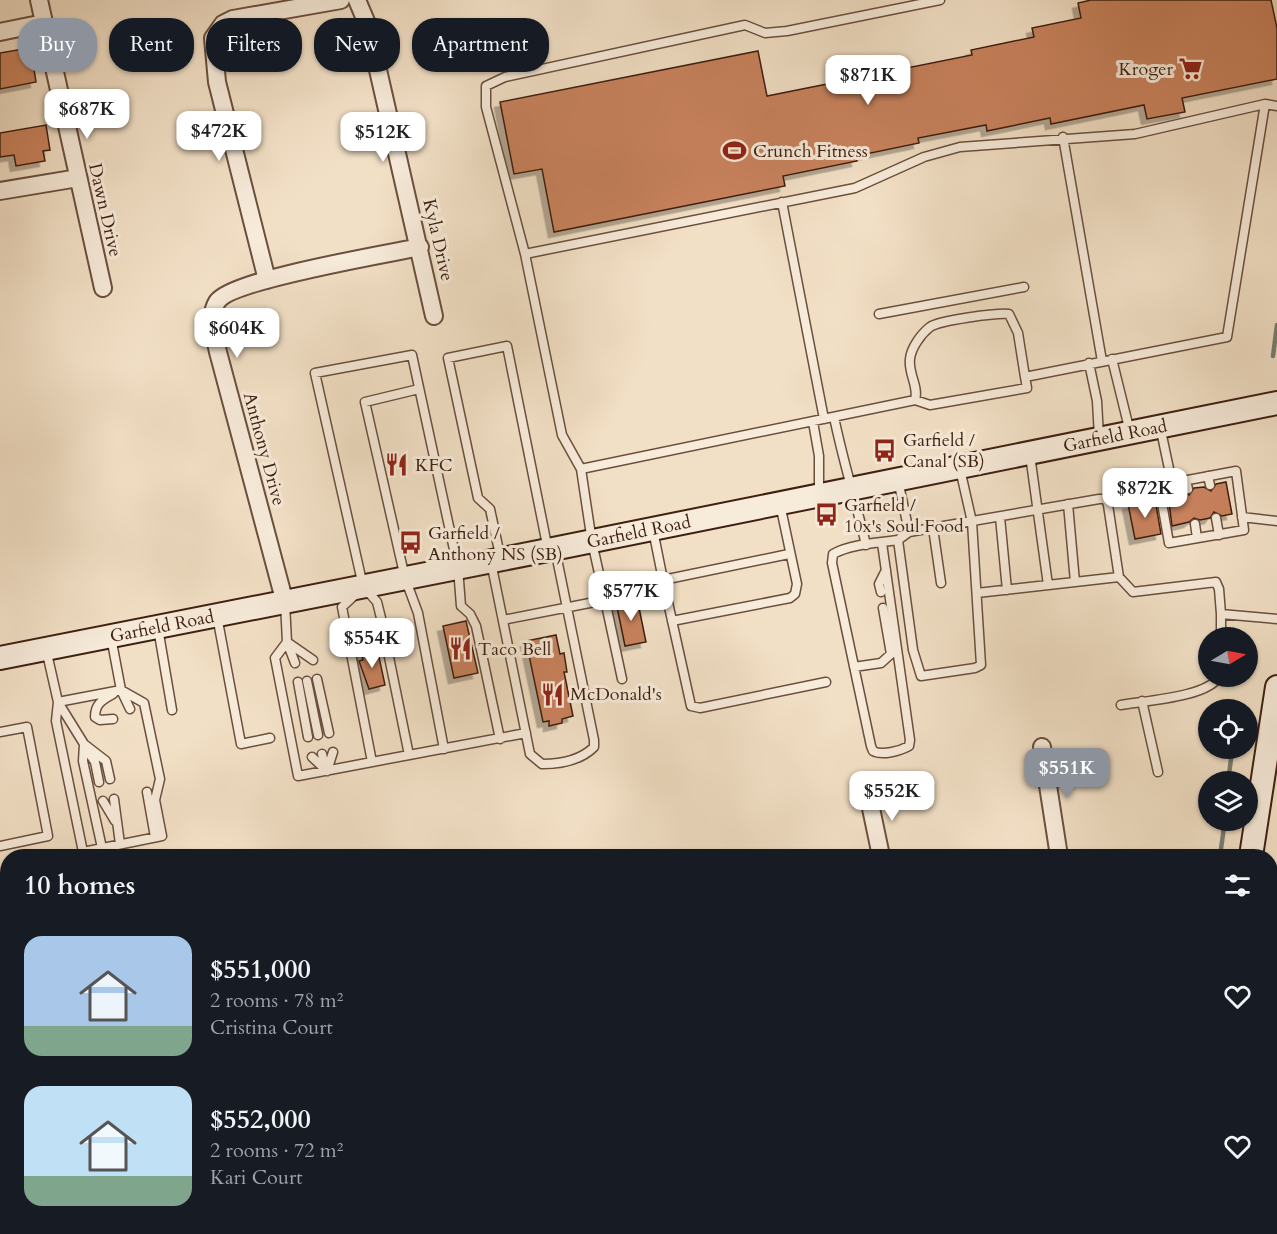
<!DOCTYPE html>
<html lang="en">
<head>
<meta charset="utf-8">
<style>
  body { margin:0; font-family:Cardo,serif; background:#20242c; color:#f1f3f6; height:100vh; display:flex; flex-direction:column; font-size:22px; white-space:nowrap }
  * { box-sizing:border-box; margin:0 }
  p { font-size:20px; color:#9ea1a6 }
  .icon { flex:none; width:33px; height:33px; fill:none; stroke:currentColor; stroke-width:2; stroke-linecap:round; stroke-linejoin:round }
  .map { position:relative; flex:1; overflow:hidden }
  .drawer { position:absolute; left:0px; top:849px; width:1278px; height:386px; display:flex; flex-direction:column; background:#171b24; border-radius:24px 24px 0 0; box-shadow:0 2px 4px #0004 }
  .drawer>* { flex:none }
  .banner { position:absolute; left:18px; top:18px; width:600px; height:54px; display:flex; gap:12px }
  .needle { width:39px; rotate:80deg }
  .tools { position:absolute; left:1198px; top:627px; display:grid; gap:12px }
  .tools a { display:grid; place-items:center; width:60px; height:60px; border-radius:50%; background:#171b24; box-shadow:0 2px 4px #0004; font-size:30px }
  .price { position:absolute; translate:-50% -51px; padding:0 14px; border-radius:12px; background:#fff; color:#222; font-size:20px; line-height:39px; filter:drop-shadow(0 2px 3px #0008) }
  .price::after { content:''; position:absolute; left:50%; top:36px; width:18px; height:14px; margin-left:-9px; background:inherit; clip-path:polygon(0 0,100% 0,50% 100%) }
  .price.active { background:#8c9099; color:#fff }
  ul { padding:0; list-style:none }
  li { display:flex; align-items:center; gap:18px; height:150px; padding:0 24px }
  li span { display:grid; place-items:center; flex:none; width:168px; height:120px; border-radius:18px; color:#555 }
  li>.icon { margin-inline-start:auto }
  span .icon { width:72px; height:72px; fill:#fffc; stroke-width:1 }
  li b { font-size:26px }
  h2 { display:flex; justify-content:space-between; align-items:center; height:72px; padding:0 24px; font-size:26px }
  .pill { padding:0 21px; border-radius:24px; background:#171b24; box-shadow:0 2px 4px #0004; font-size:21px; line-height:54px }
  .pill.active { background:#8c9099; color:#fff }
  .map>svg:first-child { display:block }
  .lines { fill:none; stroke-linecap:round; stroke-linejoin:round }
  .stream { stroke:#767e72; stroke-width:4.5 }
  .building { fill:#c8825d; stroke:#3e1f11; stroke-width:1.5; filter:url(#shadow) }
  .lane-casing { stroke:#6b4f3e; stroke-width:11 }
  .street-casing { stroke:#6b4f3e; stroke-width:20 }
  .secondary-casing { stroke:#3e1f11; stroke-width:26 }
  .lane { stroke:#f7ebda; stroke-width:8 }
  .street { stroke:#f7ebda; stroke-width:16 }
  .secondary { stroke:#f7ebda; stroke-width:22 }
  .labels { text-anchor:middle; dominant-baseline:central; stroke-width:6; stroke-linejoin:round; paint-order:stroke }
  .poi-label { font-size:18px; fill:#3e1f11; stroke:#f7ebda; text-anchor:start }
  .street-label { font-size:18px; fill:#3e1f11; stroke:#f7ebda }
</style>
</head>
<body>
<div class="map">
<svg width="1277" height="1234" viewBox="0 0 1277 1234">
  <defs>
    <filter id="shadow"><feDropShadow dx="-5.5" dy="5.5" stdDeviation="0" flood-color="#0004"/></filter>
  </defs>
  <rect width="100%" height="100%" fill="#f2e0c6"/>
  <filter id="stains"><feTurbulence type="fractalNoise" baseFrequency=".00333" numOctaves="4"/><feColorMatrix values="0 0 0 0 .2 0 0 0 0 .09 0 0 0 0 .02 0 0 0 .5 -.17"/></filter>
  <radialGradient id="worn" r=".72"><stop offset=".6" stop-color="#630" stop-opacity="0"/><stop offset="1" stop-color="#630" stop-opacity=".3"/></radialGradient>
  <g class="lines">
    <path class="stream" d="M1273,356L1277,325
      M1227,748L1231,759L1228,782
      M1220,856L1225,820
      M1157,1234L1158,1227"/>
  </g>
  <path class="building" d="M1091,0H1271L1277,28V79L1182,98L1185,112L1147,119L1144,105L1051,124L1050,118L987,131L986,125L918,138L919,143L856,156L857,161L783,176L785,186L554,232L542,169L514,174L500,102L758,51L767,96L972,55L971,50L1034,37L1032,28L1081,18L1078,3Z
    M23,49L25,59L32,57L36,82L0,89V53Z
    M46,125L50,150L43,151L45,161L16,166L14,155L0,157V133Z
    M1226,482L1232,514L1222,516L1214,512L1210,518L1200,520L1194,518L1189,522L1172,526L1168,494L1182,491L1189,495L1194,488L1204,487L1211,491L1216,484Z
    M1155,499L1161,534L1135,539L1128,504Z
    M637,598L646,642L625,646L616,602Z
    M466,621L478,673L454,678L443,626Z
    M556,635L560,654L564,653L567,672H564L573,716L562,719V723L549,726V721L543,722L526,641Z
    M377,648L385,685L369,689L359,661L363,660L361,652Z"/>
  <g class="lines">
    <defs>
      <path id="lane" d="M1063,137L1102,361
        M782,202L824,419
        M525,254L855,188L924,157L960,147L1135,134L1265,104L1277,106
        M879,314L1024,287
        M1112,359L1130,432
        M1089,363L1097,401L1099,437
        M419,389L365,402L405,578L418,613L444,749
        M915,400C919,386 908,374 910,359C911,348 921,334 930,327C940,320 996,313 1009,314L1018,333L1025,377
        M834,417C843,461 856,502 866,545
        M813,422L819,456V493
        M1160,426L1172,483L1236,471L1244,530L1169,543L1159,486L1172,483
        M1030,455L1048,585
        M581,469L915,400L930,405L1027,388L1025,377L1227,337L1265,104
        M960,469L972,522L981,665L975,668L921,676L913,650L898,540L909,532L1099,499H1106L1108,505L1119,577L1133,592L1216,582L1219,589L1221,614L1277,619
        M1208,476L1210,485
        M898,480L909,532
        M1186,480L1188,489
        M1068,504L1075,582
        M1000,517L1007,590
        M1242,517L1277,521
        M1216,518L1219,535
        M1195,524L1197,538
        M933,528L941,583
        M653,530L663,580L789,554
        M882,543L910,740L909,746C900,751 882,756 873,751L871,746L832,563L833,554C851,544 878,543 898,540
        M501,560L490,509L478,498L448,358L507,346L548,550
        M491,562L530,754L542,764C561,764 580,761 594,747V740L555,549
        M663,580L691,706L700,708L826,682
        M881,592L879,584L886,570
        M357,593L342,607L372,762L409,755L381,618L377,602L363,586L315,373L412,355L458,568L461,606L470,614L476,626L500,739
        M977,593L1119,577
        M605,600L592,542L581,469L562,435L525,254L486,107V86L505,77L745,25L765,33L787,31L940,0
        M285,603L287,642L275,658L298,776L372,762
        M217,616L241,744L270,738
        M503,620L605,600L622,679
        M672,621L790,598L795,594L797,584L780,504
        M158,628L172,710
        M1221,638V614
        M287,642L313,660
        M287,642L295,663
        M46,649L58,702L56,721L83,852L162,836L155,800L160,779L144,703L121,690L111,637
        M854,667L881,663L891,654L883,608
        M317,679L329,733
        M307,681L318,735
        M298,682L308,737
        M121,690L130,709
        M113,694C102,700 95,704 95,717L100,720L113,719
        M1142,701L1158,772
        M1121,705C1143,701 1210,697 1219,676
        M0,732L27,727L48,836L0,846
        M84,744L106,761L110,779
        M87,750L95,762L99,782
        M322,754L326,770
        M409,755L526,733
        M312,757L327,771
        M327,771L333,752
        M147,792L155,837
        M114,799L120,844
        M103,801L115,821
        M102,848L83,761L84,744L58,702L121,690
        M0,938L8,936
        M0,1013L8,1012"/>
      <path id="street" d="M39,0L103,288
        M357,0L368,26L434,316
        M0,32L44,23
        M0,191L78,178
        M267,280L217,82L213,38L223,24L233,19L341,0
        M285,603L218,352C215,337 208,316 217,302C230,280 387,254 420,247
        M1042,747L1059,856
        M868,794L881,856
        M1270,1014L1277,1015
        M0,1105L8,1103
        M288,1227L289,1234
        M790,1227L791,1234
        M1008,1227L1009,1234
        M222,1234L255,1227
        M701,1234L738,1227"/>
      <g id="secondary">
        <path id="s1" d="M0,658L548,550L1277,403"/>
        <path d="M1251,856L1277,687"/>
        <path d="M1189,1234L1191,1227"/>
      </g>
    </defs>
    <use href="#lane" class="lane-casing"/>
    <use href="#street" class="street-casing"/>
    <use href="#secondary" class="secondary-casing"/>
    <use href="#lane" class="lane"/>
    <use href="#street" class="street"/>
    <use href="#secondary" class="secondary"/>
  </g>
  <defs>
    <symbol id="supermarket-bare" viewBox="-9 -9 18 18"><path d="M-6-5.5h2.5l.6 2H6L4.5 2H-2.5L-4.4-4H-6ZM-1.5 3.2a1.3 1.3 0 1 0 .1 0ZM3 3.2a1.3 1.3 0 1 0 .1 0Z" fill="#8f2418" stroke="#f7ebda" stroke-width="2.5" paint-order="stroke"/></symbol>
    <symbol id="stadium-bare" viewBox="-9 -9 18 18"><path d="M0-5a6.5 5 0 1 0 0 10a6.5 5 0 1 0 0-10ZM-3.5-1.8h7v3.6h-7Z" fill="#8f2418" stroke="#f7ebda" stroke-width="2.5" paint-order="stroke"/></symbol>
    <symbol id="bus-bare" viewBox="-9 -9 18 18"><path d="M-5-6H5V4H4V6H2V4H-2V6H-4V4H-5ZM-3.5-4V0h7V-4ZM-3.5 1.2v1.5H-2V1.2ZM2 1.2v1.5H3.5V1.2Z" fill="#8f2418" stroke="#f7ebda" stroke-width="2.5" paint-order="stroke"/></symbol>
    <symbol id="restaurant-bare" viewBox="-9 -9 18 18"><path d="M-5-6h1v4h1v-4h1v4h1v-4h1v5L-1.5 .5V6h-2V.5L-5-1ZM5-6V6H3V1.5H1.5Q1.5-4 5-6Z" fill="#8f2418" stroke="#f7ebda" stroke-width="2.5" paint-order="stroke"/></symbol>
  </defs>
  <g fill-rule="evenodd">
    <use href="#supermarket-bare" x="1174" y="52" width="33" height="33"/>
    <use href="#stadium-bare" x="718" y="134" width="33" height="33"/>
    <use href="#bus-bare" x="868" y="434" width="33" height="33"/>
    <use href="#restaurant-bare" x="380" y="448" width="33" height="33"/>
    <use href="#bus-bare" x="810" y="498" width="33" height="33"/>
    <use href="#bus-bare" x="394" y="526" width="33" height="33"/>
    <use href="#restaurant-bare" x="444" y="632" width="33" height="33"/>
    <use href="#restaurant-bare" x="536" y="678" width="33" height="33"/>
  </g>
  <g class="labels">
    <g class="poi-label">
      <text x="1173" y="69" text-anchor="end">Kroger</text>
      <text x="753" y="151">Crunch Fitness</text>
      <text x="903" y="440">Garfield /<tspan x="903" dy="21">Canal (SB)</tspan></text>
      <text x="415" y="465">KFC</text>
      <text x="844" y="505">Garfield /<tspan x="844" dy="21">10x's Soul Food</tspan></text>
      <text x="428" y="533">Garfield /<tspan x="428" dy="21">Anthony NS (SB)</tspan></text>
      <text x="478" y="649">Taco Bell</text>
      <text x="570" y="694">McDonald's</text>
    </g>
    <g class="street-label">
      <text transform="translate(105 210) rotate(77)">Dawn Drive</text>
      <text transform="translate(438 240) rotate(77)">Kyla Drive</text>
      <text stroke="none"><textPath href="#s1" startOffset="1137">Garfield Road</textPath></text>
      <text transform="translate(264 449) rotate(75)">Anthony Drive</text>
      <text stroke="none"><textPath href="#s1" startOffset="651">Garfield Road</textPath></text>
      <text stroke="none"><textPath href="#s1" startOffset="165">Garfield Road</textPath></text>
    </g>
  </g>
  <rect width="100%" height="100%" filter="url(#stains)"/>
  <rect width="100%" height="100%" fill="url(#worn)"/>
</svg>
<div class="tools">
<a><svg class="needle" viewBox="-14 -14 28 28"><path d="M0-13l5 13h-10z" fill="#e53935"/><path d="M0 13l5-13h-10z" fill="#9ea1a6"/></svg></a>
<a><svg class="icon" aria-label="locate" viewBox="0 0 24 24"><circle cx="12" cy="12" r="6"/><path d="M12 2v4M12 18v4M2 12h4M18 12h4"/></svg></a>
<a><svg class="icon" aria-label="layers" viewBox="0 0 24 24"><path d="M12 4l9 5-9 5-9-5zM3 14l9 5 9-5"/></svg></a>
</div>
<b class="price" style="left:868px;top:106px">$871K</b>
<b class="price" style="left:87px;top:140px">$687K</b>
<b class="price" style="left:219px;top:162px">$472K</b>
<b class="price" style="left:383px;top:163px">$512K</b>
<b class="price" style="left:237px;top:359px">$604K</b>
<b class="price" style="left:1145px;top:519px">$872K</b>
<b class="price" style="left:631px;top:622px">$577K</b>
<b class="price" style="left:372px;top:669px">$554K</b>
<b class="price active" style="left:1067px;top:799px">$551K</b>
<b class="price" style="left:892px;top:822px">$552K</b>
<div class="banner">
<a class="pill active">Buy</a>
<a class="pill">Rent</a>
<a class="pill">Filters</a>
<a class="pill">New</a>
<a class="pill">Apartment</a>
</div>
<section class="drawer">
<h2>10 homes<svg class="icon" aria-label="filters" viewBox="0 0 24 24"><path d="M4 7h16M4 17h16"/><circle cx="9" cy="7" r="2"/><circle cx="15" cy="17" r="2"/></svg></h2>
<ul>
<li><span style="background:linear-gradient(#a9c7e8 75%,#7fa58c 0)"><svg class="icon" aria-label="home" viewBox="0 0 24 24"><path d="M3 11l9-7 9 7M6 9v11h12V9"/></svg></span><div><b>$551,000</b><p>2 rooms · 78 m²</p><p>Cristina Court</p></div><svg class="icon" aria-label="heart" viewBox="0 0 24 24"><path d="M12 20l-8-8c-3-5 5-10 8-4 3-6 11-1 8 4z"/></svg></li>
<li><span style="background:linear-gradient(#bfe0f5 75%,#7fa58c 0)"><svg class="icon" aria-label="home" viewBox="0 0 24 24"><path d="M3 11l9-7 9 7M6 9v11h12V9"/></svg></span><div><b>$552,000</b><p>2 rooms · 72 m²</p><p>Kari Court</p></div><svg class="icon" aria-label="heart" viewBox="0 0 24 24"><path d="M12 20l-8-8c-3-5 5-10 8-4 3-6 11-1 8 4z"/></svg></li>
</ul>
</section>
</div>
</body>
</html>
